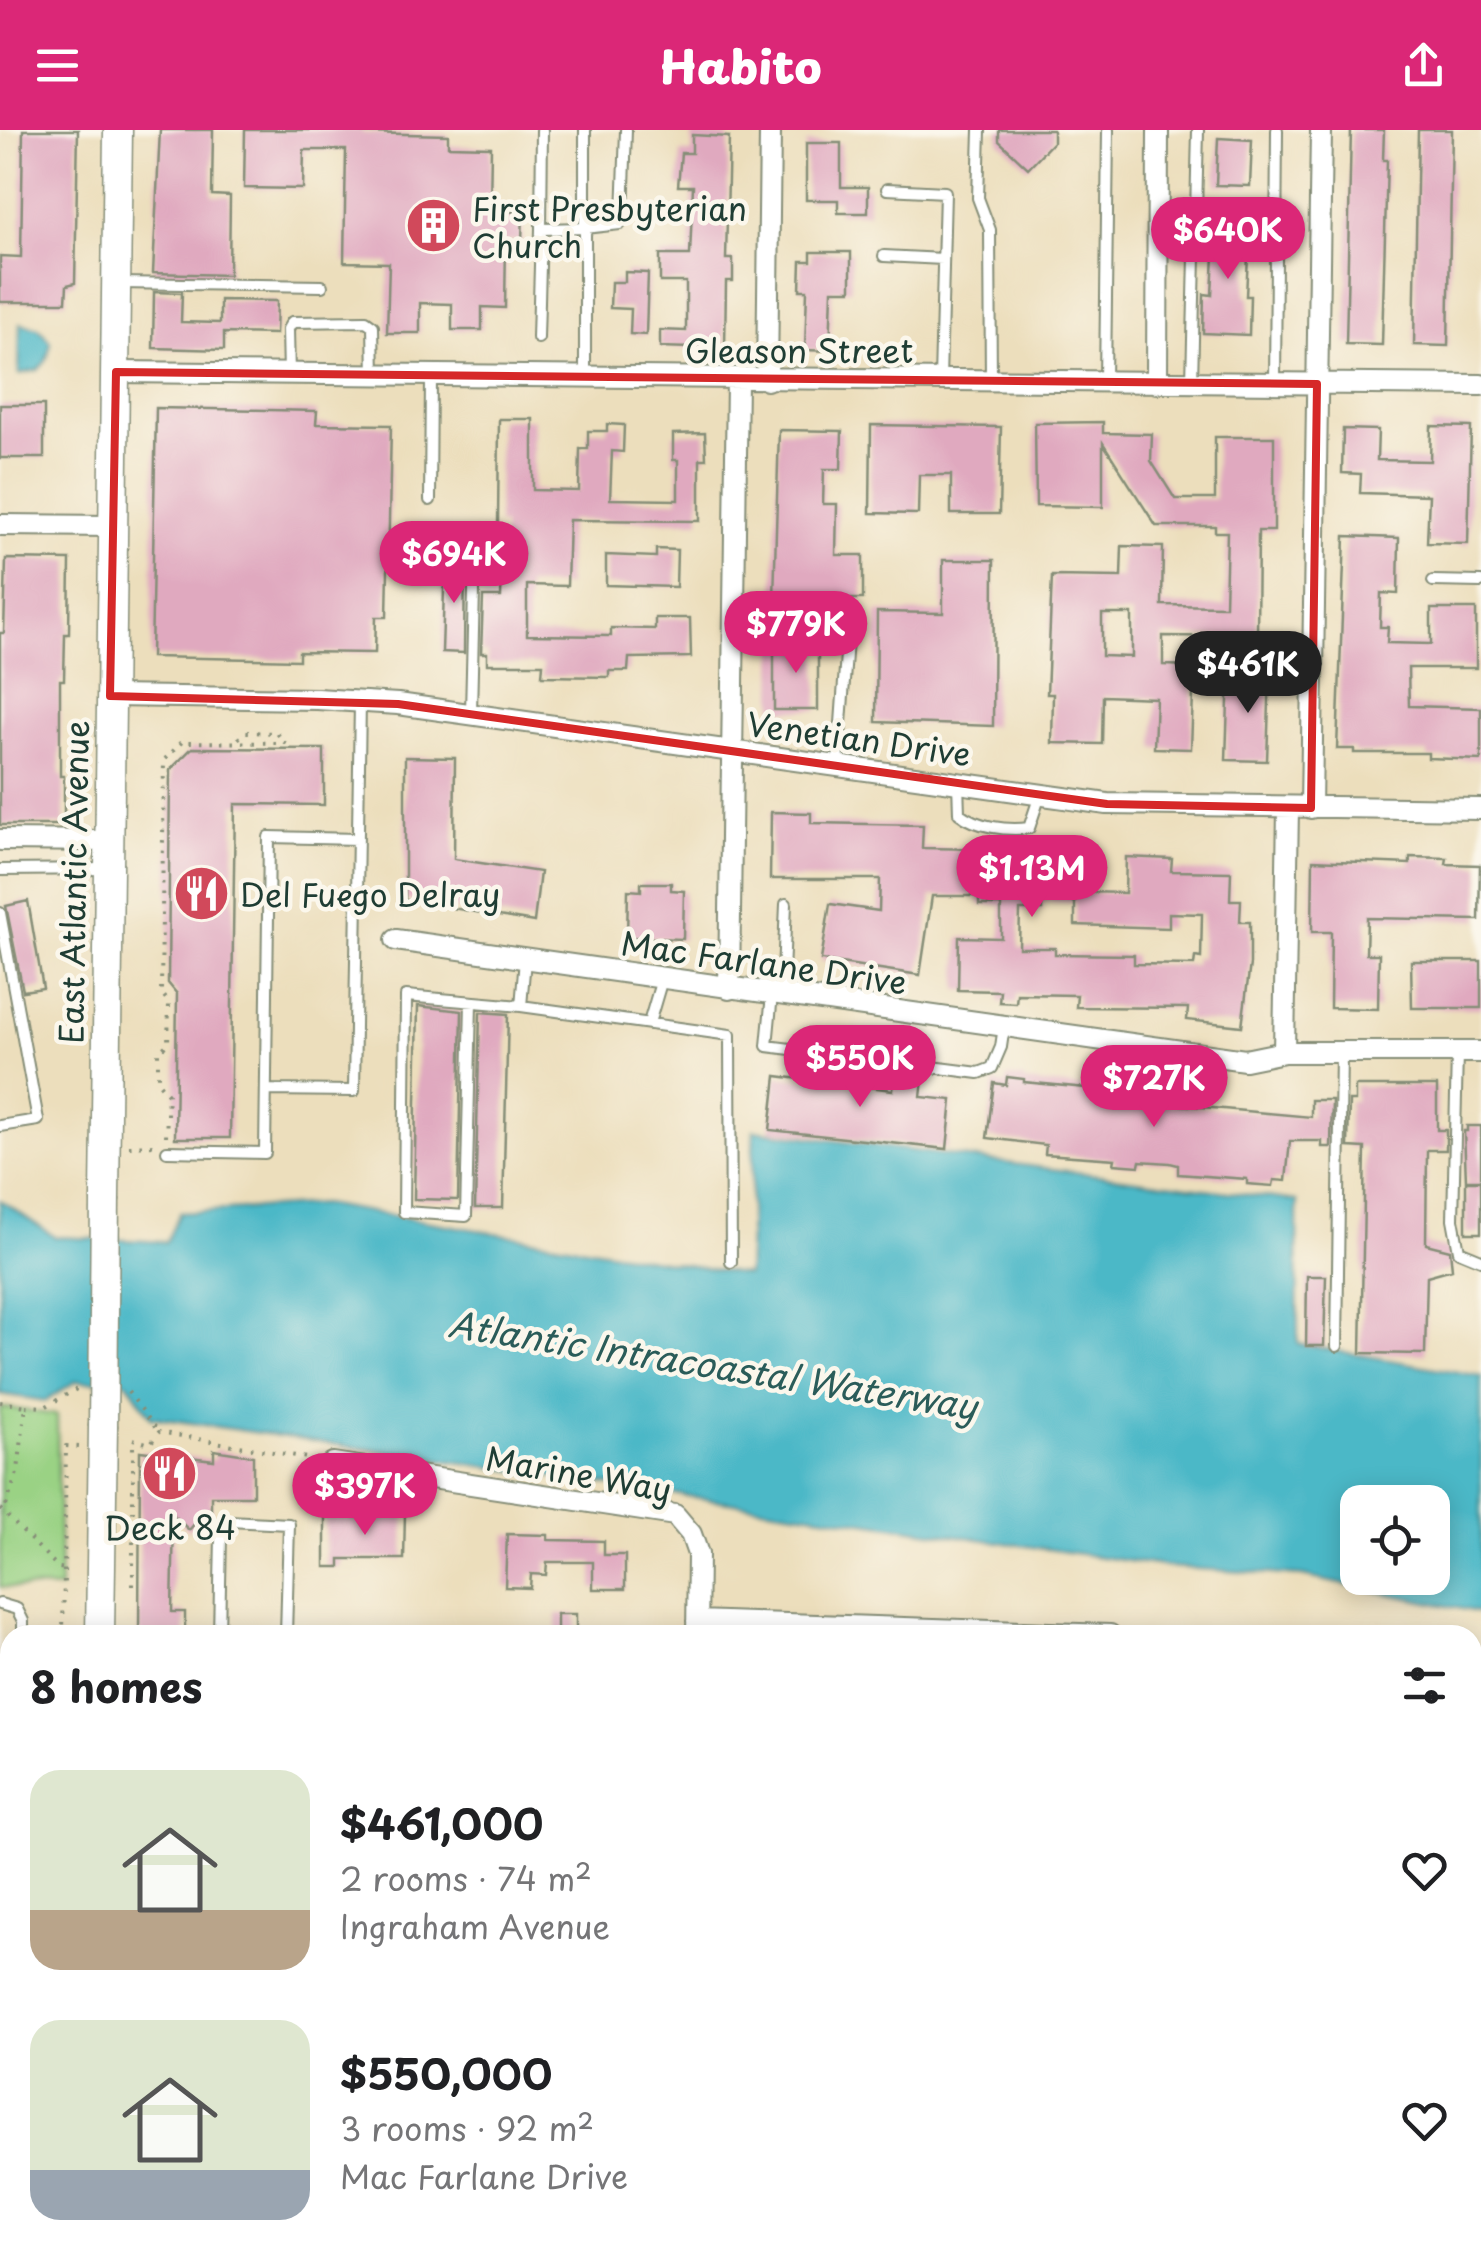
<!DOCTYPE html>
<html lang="en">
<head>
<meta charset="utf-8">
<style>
  body { margin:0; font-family:"Playpen Sans",sans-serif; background:#f6f6f6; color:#202124; height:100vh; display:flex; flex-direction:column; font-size:38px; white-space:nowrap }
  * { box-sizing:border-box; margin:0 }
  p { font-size:32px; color:#757577 }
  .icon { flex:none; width:55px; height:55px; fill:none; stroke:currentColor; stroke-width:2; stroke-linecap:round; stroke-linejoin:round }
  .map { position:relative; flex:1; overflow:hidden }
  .panel { position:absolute; left:0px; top:1495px; width:1482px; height:640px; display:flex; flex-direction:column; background:#fff; border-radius:30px 30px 0 0; box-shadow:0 5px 25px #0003 }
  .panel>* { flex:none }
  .fabs { position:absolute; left:1340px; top:1355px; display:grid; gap:20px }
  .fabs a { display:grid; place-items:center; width:110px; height:110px; border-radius:20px; background:#fff; box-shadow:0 5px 25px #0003; font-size:50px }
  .price { position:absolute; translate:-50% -85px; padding:0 22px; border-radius:35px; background:#db2777; color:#fff; font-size:32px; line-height:65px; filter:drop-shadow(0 2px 5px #0008) }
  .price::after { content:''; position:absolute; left:50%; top:60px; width:30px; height:22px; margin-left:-15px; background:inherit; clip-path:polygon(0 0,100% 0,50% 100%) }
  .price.on { background:#222; color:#fff }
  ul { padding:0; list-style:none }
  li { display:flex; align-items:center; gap:30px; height:250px; padding:0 30px }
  li span { display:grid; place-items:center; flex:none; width:280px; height:200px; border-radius:30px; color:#555 }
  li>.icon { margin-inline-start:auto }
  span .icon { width:120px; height:120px; fill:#fffc; stroke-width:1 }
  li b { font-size:42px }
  h2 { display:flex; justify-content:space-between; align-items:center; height:120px; padding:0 30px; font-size:42px }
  header { display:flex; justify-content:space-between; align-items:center; height:130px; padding:0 30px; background:#db2777; color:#fff; font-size:45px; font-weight:800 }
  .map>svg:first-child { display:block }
  .green { fill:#9ad284; stroke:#5c885c; stroke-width:2.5 }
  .water { fill:#4bb8c7; stroke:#357a7e; stroke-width:2.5; fill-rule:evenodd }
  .building { fill:#e0a9bf; fill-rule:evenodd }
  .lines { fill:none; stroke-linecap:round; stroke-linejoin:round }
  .lane-casing { stroke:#868e78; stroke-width:14 }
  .street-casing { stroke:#868e78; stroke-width:24 }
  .secondary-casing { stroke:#868e78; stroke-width:31 }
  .primary-casing { stroke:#868e78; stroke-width:34 }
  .path { stroke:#868e78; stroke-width:4; stroke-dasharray:2.5 8; stroke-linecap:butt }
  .lane { stroke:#fff; stroke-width:10 }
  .street { stroke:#fff; stroke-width:20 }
  .secondary { stroke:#fff; stroke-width:28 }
  .primary { stroke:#fff; stroke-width:30 }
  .secondary-bridge-casing { stroke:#868e78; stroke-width:31; stroke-linecap:butt }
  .secondary-bridge { stroke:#fff; stroke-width:28 }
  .marked { fill:none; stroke:#d62828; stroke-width:8; stroke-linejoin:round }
  .labels { text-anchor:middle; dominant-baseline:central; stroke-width:9; stroke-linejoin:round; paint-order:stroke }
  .poi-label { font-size:32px; fill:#1f3d34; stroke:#fbf7ec; text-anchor:start }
  .street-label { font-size:32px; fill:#1f3d34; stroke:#fbf7ec }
  .water-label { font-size:35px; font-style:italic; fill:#2a5c59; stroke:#fbf7ec }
</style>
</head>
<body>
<header><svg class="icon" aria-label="menu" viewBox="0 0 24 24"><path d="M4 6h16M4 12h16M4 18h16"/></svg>Habito<svg class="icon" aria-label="share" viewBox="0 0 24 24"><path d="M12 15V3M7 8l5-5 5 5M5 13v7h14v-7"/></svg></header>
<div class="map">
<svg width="1481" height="2135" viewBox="0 0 1481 2135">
  <rect width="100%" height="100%" fill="#fbf7ec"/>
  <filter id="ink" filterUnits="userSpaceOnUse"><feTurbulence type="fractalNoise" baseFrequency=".01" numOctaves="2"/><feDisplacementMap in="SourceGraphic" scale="20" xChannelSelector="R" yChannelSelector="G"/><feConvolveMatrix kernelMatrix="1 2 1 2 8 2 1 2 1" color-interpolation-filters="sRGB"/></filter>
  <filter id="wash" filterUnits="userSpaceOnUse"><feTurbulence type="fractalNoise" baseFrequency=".0048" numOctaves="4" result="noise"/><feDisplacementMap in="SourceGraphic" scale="40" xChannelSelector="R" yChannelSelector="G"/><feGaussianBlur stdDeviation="2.25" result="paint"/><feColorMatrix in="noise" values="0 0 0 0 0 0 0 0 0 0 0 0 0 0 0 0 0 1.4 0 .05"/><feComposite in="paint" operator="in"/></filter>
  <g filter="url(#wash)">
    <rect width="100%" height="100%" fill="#ecdebc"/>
    <path class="green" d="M0,1277L57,1285L60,1459L0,1457Z"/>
    <path class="water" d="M20,193L39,198L51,213L46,231L38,240L19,244Z
      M754,1000L1297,1071L1298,1214L1481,1246V1483L1302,1446L1169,1437L151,1287L127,1252L76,1251L46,1271L0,1264V1070L55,1107L166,1112L180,1083L322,1074L747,1145ZM1358,1372H1432V1448H1358Z"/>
    <g id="blocks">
      <path class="building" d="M23,0H78L75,153L67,155L66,172H0V126L21,127Z
        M160,0H213L212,65L230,66L229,145L153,143Z
        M245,0H362V3L448,5V16L491,17L490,81L523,82L522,111H506L505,178L482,177V200H452V174L420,173V203H387L389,133L344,132L346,20H304L303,59L244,58Z
        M999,0H1053V12L1028,38L999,11Z
        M1351,0H1384L1383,30H1387L1382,215L1346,214Z
        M1418,0H1452L1448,216L1414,215Z
        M692,5L729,7L726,129H733V151H726L725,219L660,217V200L686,201V152H660V125H690L693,56H678L681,23H692Z
        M1218,8L1252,10L1250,56L1216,55Z
        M806,13H841V57H868V83H838V70H806Z
        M1216,84L1238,85L1237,106H1249L1246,166H1250L1249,205L1203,203L1204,164L1212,165Z
        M811,122H851V160H832L830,221L805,220L807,160H800L801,131H811Z
        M625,142L648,143L646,205L630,204L631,179L610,178L611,152H625Z
        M154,162L182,163L181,192L220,193V170L277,171L276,204L224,203V220L153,218Z
        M0,275H44V328H0Z
        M156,278L317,281L316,294L391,295L387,487H376L375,523L299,522V530L151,527Z
        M499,289H533V360L579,361L580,319H588V301H607V294L624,295L623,322L612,321L610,369L678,370V330H673V304L705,303L706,329H700V391L569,390L567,456L527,455V505L611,506V498L655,499V488H690L691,527L629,528L628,541H609V547L542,546L543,534H487V523H481L483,467H501L503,395H498Z
        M1103,292V303L1152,304L1151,331L1175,369H1215V307H1274V401H1258L1257,507L1163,506V535L1194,536L1191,619L1154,618L1156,568L1103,566L1102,614L1052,613L1053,564H1047L1052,446L1121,447L1122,416L1163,417L1162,475L1225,476L1227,402H1215V396H1156L1103,313V377L1036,376L1035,293ZM1102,484H1132V527L1102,526Z
        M871,295L1001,297L999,384H951V345H919L918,384L870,383Z
        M1431,296L1471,297L1468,414L1427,413L1429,365L1360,363L1361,344L1342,343L1343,299L1378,300L1377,330L1430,331Z
        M779,300L842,301L841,339H824L823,374H837L836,425H863V469H774Z
        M1345,406L1399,408L1398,464L1381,463L1380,497H1388L1387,513L1431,514V479H1476V538H1408L1409,576L1481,578V630L1428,628V623H1354V619H1337Z
        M656,419L677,420L676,457L606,455V425L656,427Z
        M445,427H465L464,523L442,522Z
        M6,429L70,430L69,504H65L64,550H60V646H64V695H0V503H4Z
        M943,430H994L993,596L876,592L877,482L943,483Z
        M774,511H818V580H774Z
        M1229,541L1270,542L1267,631L1226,630Z
        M192,618L324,619V675L235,674L230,1008H175L177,864L168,853L170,640Z
        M405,627L455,628L454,729L540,742L534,792L405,770Z
        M771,682L811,683V693L923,695L922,718L984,719V727L1043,728V731L1087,733L1086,762L1125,763L1126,727L1172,729L1171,741L1231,742L1230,770H1241L1240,792H1250V834L1242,896L1187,890L1188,878L1076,877L1077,865L1017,864L1016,873L999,872L1000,861L958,860L959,807L1001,808V775H979V766H932L920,845L821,830L830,774L879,781L880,749H770ZM1042,771L1075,772V795L1169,798V783L1202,784L1201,828L1195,827L1194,835L1134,834V825L1055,824V818H1019L1020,780H1042Z
        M1410,727L1447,728L1446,734L1480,735L1479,790L1367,788L1366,824H1379L1378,879L1330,878L1331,802H1312L1313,730L1410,734Z
        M641,753H671V760L684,761L683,809L627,807L628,760L641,761Z
        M28,771L43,858L23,861L6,776Z
        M1411,831H1481V878H1412Z
        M418,876L462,881L458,1070L414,1069Z
        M480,882L508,884L503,1078H475Z
        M810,935L836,938L835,952L853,955L893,960L894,947L923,949L921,967L952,970L947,1019L770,1000L776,946L809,950Z
        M1007,947L1024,949V952L1159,965V973L1311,987V970H1332L1331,1017H1322V1011H1290L1286,1051L1274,1050L1273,1056L1247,1054V1049L1178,1044V1035L1170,1033L1140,1031L1139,1036L1114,1034L1115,1029L1045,1024L1046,1015L987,1008L994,953L1006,955Z
        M1355,956H1437V1000H1446V1020H1427L1426,1114L1450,1120L1452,1139L1427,1146L1425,1224L1361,1223L1365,1018L1348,1017L1349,971H1355Z
        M1467,996H1481V1050H1466L1464,1001H1467Z
        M1466,1051H1481V1103H1466Z
        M1307,1146H1326L1324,1216H1306Z
        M214,1320L253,1326V1366H211V1391H197L189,1400L174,1386L172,1482H185V1505H139L140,1321L214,1330Z
        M371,1382L405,1383L404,1429H340V1437H325V1387H371Z
        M507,1404L548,1405V1410L604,1411V1425H625V1459H593V1432H547L546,1445L531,1444L530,1458L505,1457Z
        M557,1484H576V1505H557Z"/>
    </g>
  </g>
  <g filter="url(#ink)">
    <use href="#blocks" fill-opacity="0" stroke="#868e78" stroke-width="2.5"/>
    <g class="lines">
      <defs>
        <path id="lane" d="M542,0L541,99L585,98V247
          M585,0V98L620,94L623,86L626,0
          M980,0L978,68L990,100L991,251
          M887,59L945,62L940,250
          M884,126L943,129
          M118,153L322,156
          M538,208L541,99
          M289,245L288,199L292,192L366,191L373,196L374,247
          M1105,252L1108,0
          M1192,252L1198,0
          M1275,254L1277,0
          M430,370L431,247
          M1433,451L1481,452
          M734,492L848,496L838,635
          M471,582L475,419
          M958,653L959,683C976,697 1008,701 1029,698L1040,665
          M0,740L109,739
          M0,783L38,990L0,996
          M772,864L767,916L979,943L992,938L1001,917L1004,896
          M782,866L786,774
          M471,872L466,1086L404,1082L406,866L521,876L730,905L731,1132
          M521,876L525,829
          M649,893L662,849
          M1457,923L1453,1089L1459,1121L1481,1130
          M266,960L354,961L360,572
          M167,1021L265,1023L269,707L358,709
          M1337,1216L1341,922
          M0,1474L17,1479L23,1491V1505
          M219,1505L221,1405L229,1391L289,1394L286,1505
          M0,1737H10
          M1472,1943H1481
          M232,2135V2125
          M310,2135L311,2125
          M787,2135V2125
          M1027,2135L1028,2125
          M1108,2135V2125
          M1405,2135L1406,2125"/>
        <path id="street" d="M116,242L1481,255
          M767,250L770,0
          M1157,253L1158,0
          M0,395L113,396
          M110,566L317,569L398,574L1107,674L1481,679
          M1311,678L1321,0
          M0,710L109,711
          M396,810L1245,930L1284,922H1481
          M729,859L737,250
          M1284,922L1288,678
          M333,1333L675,1385L691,1404L698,1424L697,1505
          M697,1491L1110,1505
          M1472,1798H1481
          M0,1802H10
          M686,2135L687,2125
          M1283,2135V2125"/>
        <path id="secondary" d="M105,1068L118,0
          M100,1505L103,1297"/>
        <path id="primary" d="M1472,2095H1481
          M0,2096H10
          M92,2135V2125"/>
      </defs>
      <use href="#lane" class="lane-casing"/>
      <use href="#street" class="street-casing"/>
      <use href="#secondary" class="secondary-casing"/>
      <use href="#primary" class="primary-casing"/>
      <path class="path" d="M166,1006L168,964L158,952V922L168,914L169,873L161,862L164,630L182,612L285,613L277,603L246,602L233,613
        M129,1016L155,1015
        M128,1262L159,1302
        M0,1272L26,1276L18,1340L4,1382
        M26,1276L45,1277L80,1257
        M0,1379L59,1438L65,1439
        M133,1456V1309L150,1314L159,1302L313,1329
        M63,1505L66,1316L79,1317"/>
      <use href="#lane" class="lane"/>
      <use href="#street" class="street"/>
      <use href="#secondary" class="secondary"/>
      <use href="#primary" class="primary"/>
      <defs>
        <path id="secondary-bridge" d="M103,1297L105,1068"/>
      </defs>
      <use href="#secondary-bridge" class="secondary-bridge-casing"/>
      <use href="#secondary-bridge" class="secondary-bridge"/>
    </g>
  </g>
  <path class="marked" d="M116,242L1317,254L1311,678L1107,674L398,574L110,566Z"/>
  <defs>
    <symbol id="building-disc" viewBox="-11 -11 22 22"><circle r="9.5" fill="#d1495b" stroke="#fbf7ec"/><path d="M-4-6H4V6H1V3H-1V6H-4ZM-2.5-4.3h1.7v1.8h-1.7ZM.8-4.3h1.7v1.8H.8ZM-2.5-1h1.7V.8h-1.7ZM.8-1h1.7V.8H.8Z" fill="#fff"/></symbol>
    <symbol id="restaurant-disc" viewBox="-11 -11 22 22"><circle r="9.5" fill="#d1495b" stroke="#fbf7ec"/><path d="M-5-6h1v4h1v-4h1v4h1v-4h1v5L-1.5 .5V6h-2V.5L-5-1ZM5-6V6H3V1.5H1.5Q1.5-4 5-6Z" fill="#fff"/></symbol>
  </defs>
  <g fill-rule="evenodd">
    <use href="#building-disc" x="402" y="64" width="63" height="63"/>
    <use href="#restaurant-disc" x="170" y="732" width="63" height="63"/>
    <use href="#restaurant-disc" x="138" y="1312" width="63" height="63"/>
  </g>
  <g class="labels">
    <g class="poi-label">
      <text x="472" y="78">First Presbyterian<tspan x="472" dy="37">Church</tspan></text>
      <text x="240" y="764">Del Fuego Delray</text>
      <text x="170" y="1397" text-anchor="middle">Deck 84</text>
    </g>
    <g class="street-label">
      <text x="799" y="220">Gleason Street</text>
      <text transform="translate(859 608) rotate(8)">Venetian Drive</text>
      <text transform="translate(73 752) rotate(-89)">East Atlantic Avenue</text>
      <text transform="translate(764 832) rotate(8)">Mac Farlane Drive</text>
      <text transform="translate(579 1343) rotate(10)">Marine Way</text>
    </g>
    <g class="water-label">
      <text transform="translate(713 1234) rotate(9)">Atlantic Intracoastal Waterway</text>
    </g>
  </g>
</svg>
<div class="fabs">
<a><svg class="icon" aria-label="locate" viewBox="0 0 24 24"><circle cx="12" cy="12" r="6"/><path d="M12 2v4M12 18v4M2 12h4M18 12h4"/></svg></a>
</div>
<b class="price" style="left:1228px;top:152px">$640K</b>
<b class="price" style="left:454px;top:476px">$694K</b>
<b class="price" style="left:796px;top:546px">$779K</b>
<b class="price on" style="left:1248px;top:586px">$461K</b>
<b class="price" style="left:1032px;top:790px">$1.13M</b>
<b class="price" style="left:860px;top:980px">$550K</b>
<b class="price" style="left:1154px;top:1000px">$727K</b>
<b class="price" style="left:365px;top:1408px">$397K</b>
<section class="panel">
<h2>8 homes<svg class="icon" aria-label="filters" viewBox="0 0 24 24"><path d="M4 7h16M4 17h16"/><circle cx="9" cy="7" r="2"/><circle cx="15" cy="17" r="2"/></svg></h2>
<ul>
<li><span style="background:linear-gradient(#dfe7d0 70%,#b9a48a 0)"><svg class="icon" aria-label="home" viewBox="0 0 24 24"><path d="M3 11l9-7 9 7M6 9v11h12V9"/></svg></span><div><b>$461,000</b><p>2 rooms · 74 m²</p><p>Ingraham Avenue</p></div><svg class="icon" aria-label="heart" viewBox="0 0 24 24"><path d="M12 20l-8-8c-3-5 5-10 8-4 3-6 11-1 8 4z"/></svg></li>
<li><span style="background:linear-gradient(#dfe7d0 75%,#9aa5b1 0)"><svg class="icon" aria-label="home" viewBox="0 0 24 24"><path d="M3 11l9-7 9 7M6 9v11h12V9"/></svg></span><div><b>$550,000</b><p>3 rooms · 92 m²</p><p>Mac Farlane Drive</p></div><svg class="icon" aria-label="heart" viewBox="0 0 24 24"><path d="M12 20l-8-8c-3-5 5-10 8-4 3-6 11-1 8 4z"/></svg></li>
</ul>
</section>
</div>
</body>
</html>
